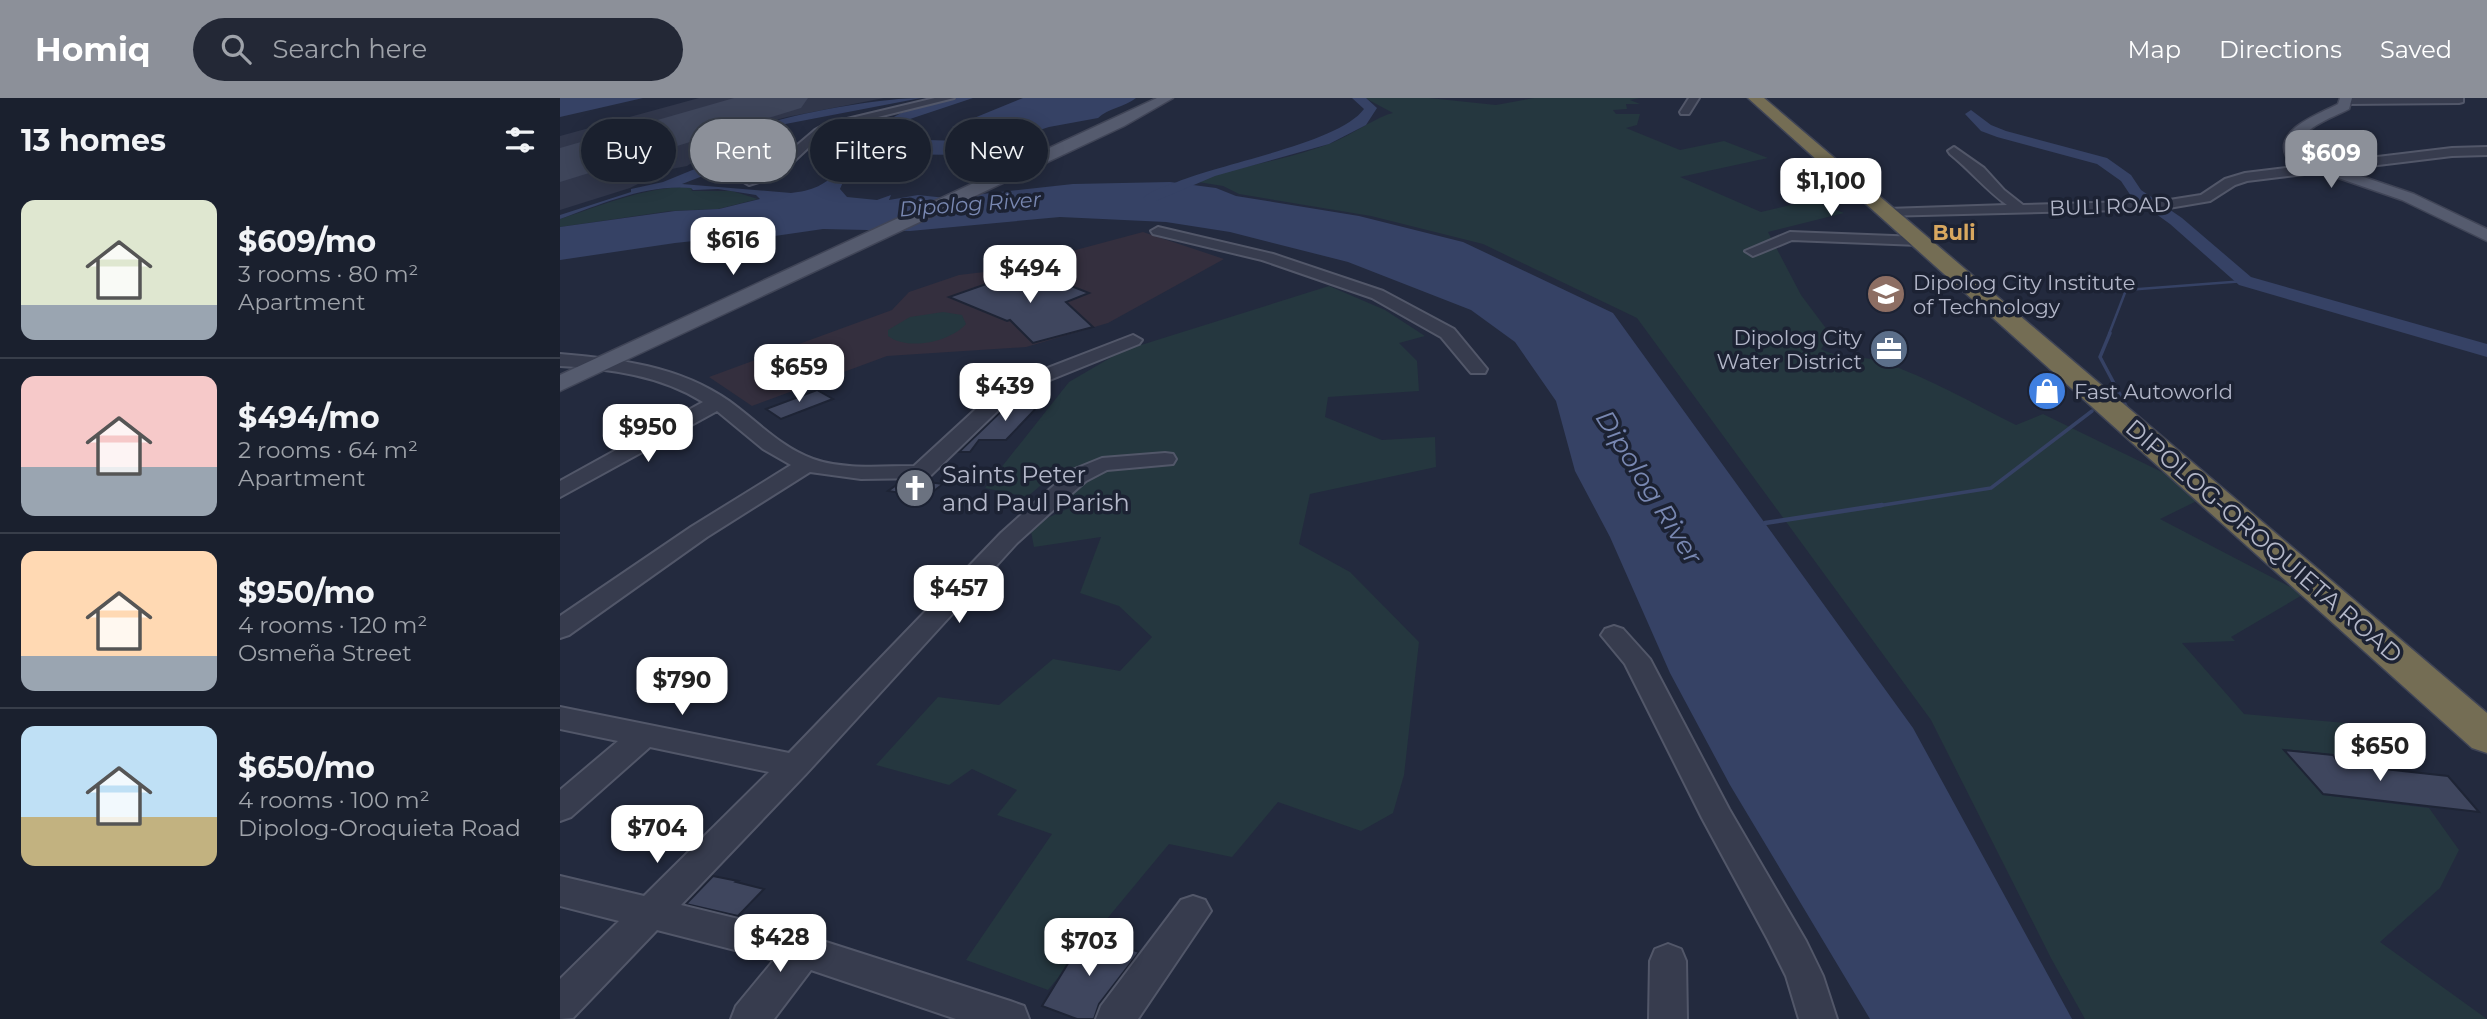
<!DOCTYPE html>
<html lang="en">
<head>
<meta charset="utf-8">
<style>
  body { margin:0; font-family:Montserrat,sans-serif; background:#232836; color:#f1f3f6; height:100vh; display:flex; flex-direction:column; font-size:26px; white-space:nowrap }
  * { box-sizing:border-box; margin:0 }
  p { font-size:23px; color:#9fa3aa }
  .icon { flex:none; width:38px; height:38px; fill:none; stroke:currentColor; stroke-width:2; stroke-linecap:round; stroke-linejoin:round }
  .map { position:relative; flex:1; overflow:hidden }
  .side { display:flex; flex-direction:column; background:#1a202e; width:560px }
  .side>* { flex:none }
  .hud { position:absolute; left:21px; top:21px; width:665px; height:63px; display:flex; gap:14px }
  .price { position:absolute; translate:-50% -60px; padding:0 16px; border-radius:14px; background:#fff; color:#222; font-size:23px; line-height:46px; filter:drop-shadow(0 2px 4px #0008) }
  .price::after { content:''; position:absolute; left:50%; top:42px; width:21px; height:16px; margin-left:-10px; background:inherit; clip-path:polygon(0 0,100% 0,50% 100%) }
  .price.current { background:#8c9099; color:#fff }
  ul { padding:0; list-style:none }
  li { display:flex; align-items:center; gap:21px; height:175px; padding:0 21px }
  li+li { border-top:2px solid #383e4a }
  li span { display:grid; place-items:center; flex:none; width:196px; height:140px; border-radius:14px; color:#555 }
  li>.icon { margin-inline-start:auto }
  span .icon { width:84px; height:84px; fill:#fffc; stroke-width:1 }
  li b { font-size:30px }
  h2 { display:flex; justify-content:space-between; align-items:center; height:84px; padding:0 21px; font-size:30px }
  .pill { padding:0 24px; border-radius:32px; background:#1a202e; box-shadow:0 4px 18px #0003,0 0 0 2px #383e4a; font-size:24px; line-height:63px }
  .pill.current { background:#8c9099; color:#fff }
  header { display:flex; align-items:center; gap:42px; box-sizing:border-box; height:98px; padding:0 35px; background:#8c9099; color:#fff }
  header strong { font-size:33px }
  nav { display:flex; gap:38px; margin-inline-start:auto; font-size:24px }
  .search { width:490px; height:63px; background:#232836; display:flex; align-items:center; gap:18px; box-sizing:border-box; padding:0 24px; border-radius:38px; color:#9fa3aa; font-size:26px }
  main { display:flex; flex:1; min-height:0 }
  .map>svg:first-child { display:block }
  .medical { fill:#342f3e }
  .airport { fill:#31374b }
  .green { fill:#25373f }
  .water { fill:#364265 }
  .lines { fill:none; stroke-linecap:round; stroke-linejoin:round }
  .stream-far2 { stroke:#364265; stroke-width:2.5 }
  .stream-far1 { stroke:#364265; stroke-width:3.5 }
  .stream { stroke:#364265; stroke-width:4.5 }
  .river { fill:#364265; fill-rule:evenodd }
  .runway { fill:#3e455a; fill-rule:evenodd }
  .building { fill:#3f465e; stroke:#1e2435; stroke-width:2 }
  .minor-casing { stroke:#525769; stroke-width:4 }
  .major-casing { stroke:#404557; stroke-width:3 }
  .highway-casing { stroke:#3f4456; stroke-width:3 }
  .minor { fill:#373c4e; fill-rule:evenodd }
  .major { fill:#555b6e; fill-rule:evenodd }
  .highway { fill:#746d54; fill-rule:evenodd }
  .labels { text-anchor:middle; dominant-baseline:central; stroke-width:7; stroke-linejoin:round; paint-order:stroke }
  .far-water-label { font-size:21px; font-style:italic; fill:#7988b2; stroke:#1c2233 }
  .far-street-label { font-size:21px; fill:#b3b7c9; stroke:#1c2233 }
  .far-neighbourhood-label { font-size:21px; font-weight:bold; fill:#d8a75f; stroke:#1c2233 }
  .far-poi-label { font-size:21px; fill:#b3b7c9; stroke:#1c2233; text-anchor:start }
  .poi-label { font-size:24px; fill:#b3b7c9; stroke:#1c2233; text-anchor:start }
  .street-label { font-size:24px; fill:#b3b7c9; stroke:#1c2233 }
  .water-label { font-size:26px; font-style:italic; fill:#7988b2; stroke:#1c2233 }
</style>
</head>
<body>
<header>
<strong>Homiq</strong>
<div class="search"><svg class="icon" aria-label="search" viewBox="0 0 24 24"><circle cx="10" cy="10" r="6"/><path d="M15 15l6 6"/></svg>Search here</div>
<nav><a>Map</a><a>Directions</a><a>Saved</a></nav>
</header>
<main>
<section class="side">
<h2>13 homes<svg class="icon" aria-label="filters" viewBox="0 0 24 24"><path d="M4 7h16M4 17h16"/><circle cx="9" cy="7" r="2"/><circle cx="15" cy="17" r="2"/></svg></h2>
<ul>
<li><span style="background:linear-gradient(#dfe7d0 75%,#9aa5b1 0)"><svg class="icon" aria-label="home" viewBox="0 0 24 24"><path d="M3 11l9-7 9 7M6 9v11h12V9"/></svg></span><div><b>$609/mo</b><p>3 rooms · 80 m²</p><p>Apartment</p></div></li>
<li><span style="background:linear-gradient(#f6c9c9 65%,#9aa5b1 0)"><svg class="icon" aria-label="home" viewBox="0 0 24 24"><path d="M3 11l9-7 9 7M6 9v11h12V9"/></svg></span><div><b>$494/mo</b><p>2 rooms · 64 m²</p><p>Apartment</p></div></li>
<li><span style="background:linear-gradient(#ffd9b3 75%,#9aa5b1 0)"><svg class="icon" aria-label="home" viewBox="0 0 24 24"><path d="M3 11l9-7 9 7M6 9v11h12V9"/></svg></span><div><b>$950/mo</b><p>4 rooms · 120 m²</p><p>Osmeña Street</p></div></li>
<li><span style="background:linear-gradient(#bfe0f5 65%,#c2b280 0)"><svg class="icon" aria-label="home" viewBox="0 0 24 24"><path d="M3 11l9-7 9 7M6 9v11h12V9"/></svg></span><div><b>$650/mo</b><p>4 rooms · 100 m²</p><p>Dipolog-Oroquieta Road</p></div></li>
</ul>
</section>
<div class="map">
<svg width="1927" height="921" viewBox="0 0 1927 921">
  <rect width="100%" height="100%" fill="#232a3e"/>
  <path class="medical" d="M583,134L664,161L548,225L466,249L327,258L192,308L149,279L332,212L349,194L399,177L441,172Z"/>
  <path class="airport" d="M139,0H324L227,19L171,34L151,42L134,55L142,58L127,68L106,72L70,90L0,112V38Z"/>
  <path class="green" d="M805,0H869L936,7L974,0H1080L1070,2L1080,6H1066L1067,11L1053,12L1056,16H1080L1077,27L1066,30L1120,52L1164,43L1208,60L1120,79L1201,114L1251,102L1284,115L1208,134L1241,197L1271,237L1261,251C1283,262 1302,257 1323,264C1369,280 1412,305 1456,327L1483,316L1649,397L1600,421L1744,496L1671,539L1675,543L1622,545L1684,616L1797,626L1826,662L1723,651L1763,697L1869,710L1899,752L1880,790L1820,844L1927,921H1525L1492,862L1371,622L1077,220L923,146L811,118L679,96L663,88L638,84L656,76C695,66 736,59 774,44C791,37 818,18 833,15Z
    M122,89L131,90L132,93H172L198,101L158,111L110,113L0,129V121C40,108 79,91 122,89Z
    M769,188L825,212L865,238L839,245L857,263L859,293L768,299L765,319L822,342L875,339L876,369L750,396L739,446L790,474L859,544L844,677L833,715L801,733L718,704L672,759L609,746L488,892L406,862L492,736L437,717L457,692L412,671L389,687L316,667L378,599L439,607L493,561L560,573L592,539L559,508L520,495L541,439L474,449L470,428L518,406L503,399L513,374L499,372L467,399L425,390L509,284L562,253Z
    M383,214L402,217L406,226C390,244 348,253 328,238V232L350,219Z"/>
  <path class="water" d="M0,0H83L0,19Z
    M361,0L200,31C187,39 183,51 169,57L174,61L168,64L174,66L122,86L231,95C250,93 269,87 278,70L273,66L290,48L292,44L288,41L306,37C316,27 333,19 348,19L310,38V41C292,52 289,72 280,91L287,99L317,102L331,97L329,102L358,97L386,100L513,86L610,84L656,90L676,98L799,118L903,144L1053,215L1353,630L1512,921H1310L1170,687L1110,575L1050,439L1015,373L996,303L955,244L911,212L788,164L670,134L606,124L500,119L350,133L263,131L208,139H171L115,145L0,162V129L115,113L159,111L200,101L196,97L158,91L133,92L131,90C87,86 41,106 0,121V117L71,94V91L103,84L147,66L144,51C183,23 311,0 361,0Z
    M463,0H576C565,9 548,10 538,20L489,29L464,37L392,29Z
    M412,33L452,38L407,57L317,56L335,41L401,43L411,39L403,37Z"/>
  <g class="lines">
    <path class="stream-far2" d="M1549,236L1566,192L1685,183"/>
    <path class="stream-far1" d="M1550,235L1540,259L1566,308
      M1311,409L1431,390L1532,313"/>
    <path class="stream" d="M1205,425L1322,407"/>
    <path class="river" d="M393,0H413L350,21L317,38L312,39L305,35L341,15Z
      M792,0H806L817,10L806,27L769,46L655,78L596,103H586L583,100C591,92 606,88 617,84C662,65 779,45 804,11Z
      M1411,12L1431,27L1446,33L1547,60L1571,77L1581,92L1622,120L1691,179L1927,246V259L1679,187L1610,126L1571,98L1561,83L1537,66L1437,39L1421,33L1405,16Z"/>
    <path class="runway" d="M174,0H248L241,10L0,84V50Z"/>
  </g>
  <path class="building" d="M473,173L529,195L506,204L533,229L473,245L450,222L447,223L389,199L449,178Z
    M257,292L273,301L221,321L206,311Z
    M453,302L483,303L446,342H419L410,354H399Z
    M342,383H361L383,386L366,399L328,393Z
    M1724,652L1773,657L1779,666L1888,678L1919,714L1763,696Z
    M153,778L178,783L176,784L204,791L178,818L126,806Z
    M526,836L579,854L539,906L534,921H517L482,908Z"/>
  <g class="lines">
    <defs>
      <path id="minor" d="M375,0H394L274,30L263,36L218,78L189,87L182,83L208,72L255,32L266,26Z
        M1129,0H1139L1129,16H1121L1120,14Z
        M1903,0V4L1899,5L1787,6L1782,3L1786,0Z
        M1394,49L1424,70L1444,92L1463,107L1603,103L1641,97L1665,81L1685,75L1892,50L1927,49V57L1892,58L1687,83L1675,87L1650,103L1603,111L1322,118V112L1327,111L1447,107C1426,92 1410,72 1390,56L1388,53Z
        M598,129L713,156L823,193L894,231L927,271L925,275H911L881,239L812,200L702,162L593,136L591,133Z
        M1230,134L1359,139L1366,143L1359,147L1232,142L1193,158L1185,153Z
        M573,237L582,242L579,246L455,296L368,380L301,381L250,374L147,439L9,537L0,540V518L131,429L231,367L203,351L157,313L0,399V383L143,304C100,277 50,271 0,268V256C59,261 119,268 169,303C197,323 220,349 253,361C284,372 321,368 354,368L441,288Z
        M605,355L613,356L616,361L613,366L547,372L526,383L510,397L457,445L246,676L121,807L244,837L450,903L464,908L469,921H396L251,872L214,921H171L176,908L214,862L97,832L13,920L0,921V881L59,823L0,808V778L84,798L209,674L90,649L11,719L0,723V692L58,643L0,631V609L229,655L441,435L510,373L542,360Z
        M1054,528L1063,531L1090,561L1169,711L1246,843L1263,878L1277,921H1239L1226,878L1208,842L1142,720L1065,566L1041,537L1045,531Z
        M633,798L645,802L651,813L578,921H536L541,908L621,802Z
        M1108,846L1121,851L1126,863L1127,921H1089L1090,863L1095,851Z"/>
      <path id="major" d="M597,0H613L564,28L0,293V277Z
        M1780,0H1792L1789,11C1772,20 1738,30 1738,53L1771,68L1854,96L1927,131V143L1842,102L1761,74L1726,58C1714,31 1760,16 1778,6Z"/>
      <path id="highway" d="M1188,0H1204L1927,615V655L1912,650Z"/>
    </defs>
    <use href="#minor" class="minor-casing"/>
    <use href="#major" class="major-casing"/>
    <use href="#highway" class="highway-casing"/>
    <use href="#minor" class="minor"/>
    <use href="#major" class="major"/>
    <use href="#highway" class="highway"/>
  </g>
  <defs>
    <symbol id="university-disc" viewBox="-11 -11 22 22"><circle r="9.5" fill="#8d6e63" stroke="#1c2233"/><path d="M0-5L7-2L0 1L-7-2ZM-4 1L0 2.5L4 1V4Q0 6-4 4Z" fill="#fff"/></symbol>
    <symbol id="office-disc" viewBox="-11 -11 22 22"><circle r="9.5" fill="#5c6f8a" stroke="#1c2233"/><path d="M-6-3h4V-5.5h4V-3h4V5H-6ZM-1-4.5V-3h2v-1.5ZM-6 0V1H6V0Z" fill="#fff"/></symbol>
    <symbol id="shop-disc" viewBox="-11 -11 22 22"><circle r="9.5" fill="#3f7fe0" stroke="#1c2233"/><path d="M-5-2.5h2.3a2.7 3.5 0 0 1 5.4 0H5L5.5 6h-11ZM-1.5-2.5h3a1.5 2.3 0 0 0-3 0Z" fill="#fff"/></symbol>
    <symbol id="church-disc" viewBox="-11 -11 22 22"><circle r="9.5" fill="#6b7280" stroke="#1c2233"/><path d="M-1.2-6h2.4v3.5h3.3v2.4h-3.3V6h-2.4V-.1h-3.3v-2.4h3.3Z" fill="#fff"/></symbol>
  </defs>
  <g fill-rule="evenodd">
    <use href="#university-disc" x="1304" y="174" width="44" height="44"/>
    <use href="#office-disc" x="1307" y="229" width="44" height="44"/>
    <use href="#shop-disc" x="1465" y="271" width="44" height="44"/>
    <use href="#church-disc" x="333" y="368" width="44" height="44"/>
  </g>
  <g class="labels">
    <g class="far-water-label">
      <text transform="translate(410 106) rotate(-4)">Dipolog River</text>
    </g>
    <g class="far-street-label">
      <text transform="translate(1550 108) rotate(-2)">BULI ROAD</text>
    </g>
    <g class="far-neighbourhood-label">
      <text x="1394" y="134">Buli</text>
    </g>
    <g class="far-poi-label">
      <text x="1353" y="184">Dipolog City Institute<tspan x="1353" dy="24">of Technology</tspan></text>
      <text x="1302" y="239" text-anchor="end">Dipolog City<tspan x="1302" dy="24">Water District</tspan></text>
      <text x="1514" y="293">Fast Autoworld</text>
    </g>
    <g class="poi-label">
      <text x="382" y="376">Saints Peter<tspan x="382" dy="28">and Paul Parish</tspan></text>
    </g>
    <g class="street-label">
      <text transform="translate(1704 443) rotate(41)">DIPOLOG-OROQUIETA ROAD</text>
    </g>
    <g class="water-label">
      <text transform="translate(1089 389) rotate(58)">Dipolog River</text>
    </g>
  </g>
</svg>
<b class="price current" style="left:1771px;top:92px">$609</b>
<b class="price" style="left:1271px;top:120px">$1,100</b>
<b class="price" style="left:173px;top:179px">$616</b>
<b class="price" style="left:470px;top:207px">$494</b>
<b class="price" style="left:239px;top:306px">$659</b>
<b class="price" style="left:445px;top:325px">$439</b>
<b class="price" style="left:88px;top:366px">$950</b>
<b class="price" style="left:399px;top:527px">$457</b>
<b class="price" style="left:122px;top:619px">$790</b>
<b class="price" style="left:1820px;top:685px">$650</b>
<b class="price" style="left:97px;top:767px">$704</b>
<b class="price" style="left:220px;top:876px">$428</b>
<b class="price" style="left:529px;top:880px">$703</b>
<div class="hud">
<a class="pill">Buy</a>
<a class="pill current">Rent</a>
<a class="pill">Filters</a>
<a class="pill">New</a>
</div>
</div>
</main>
</body>
</html>
